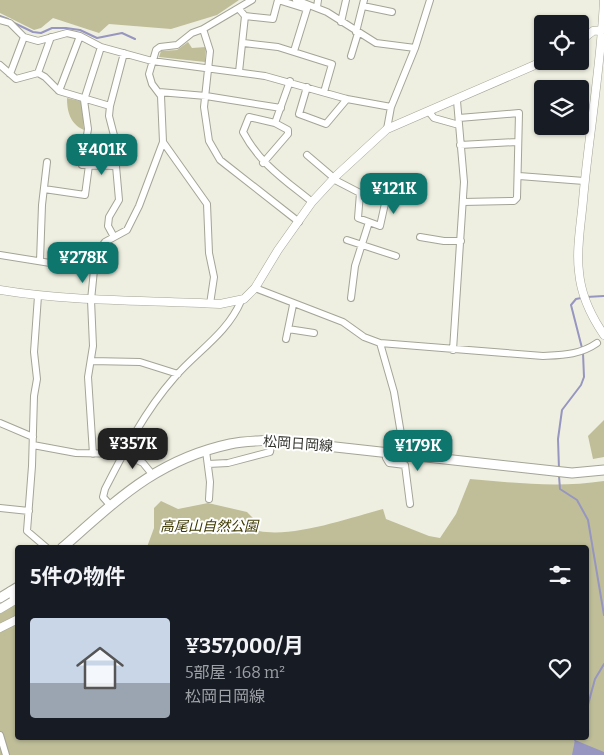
<!DOCTYPE html>
<html lang="ja">
<head>
<meta charset="utf-8">
<style>
  body { margin:0; font-family:Bitter,"Noto Sans JP",serif; background:#20242c; color:#f1f3f6; height:100vh; display:flex; flex-direction:column; font-size:19px; white-space:nowrap }
  * { box-sizing:border-box; margin:0 }
  p { font-size:16px; color:#9ea1a6 }
  .icon { flex:none; width:28px; height:28px; fill:none; stroke:currentColor; stroke-width:2; stroke-linecap:round; stroke-linejoin:round }
  .map { position:relative; flex:1; overflow:hidden }
  .sheet { position:absolute; left:15px; top:545px; width:574px; height:195px; display:flex; flex-direction:column; background:#171b24; border-radius:5px; box-shadow:0 1px 4px #0004 }
  .sheet>* { flex:none }
  .buttons { position:absolute; left:534px; top:15px; display:grid; gap:10px }
  .buttons a { display:grid; place-items:center; width:55px; height:55px; border-radius:5px; background:#171b24; box-shadow:0 1px 4px #0004; font-size:25px }
  .price { position:absolute; translate:-50% -42px; padding:0 11px; border-radius:10px; background:#0f766e; color:#fff; font-size:16px; line-height:32px; filter:drop-shadow(0 1px 2px #0008) }
  .price::after { content:''; position:absolute; left:50%; top:30px; width:15px; height:11px; margin-left:-8px; background:inherit; clip-path:polygon(0 0,100% 0,50% 100%) }
  .price.selected { background:#222; color:#fff }
  ul { padding:0; list-style:none }
  li { display:flex; align-items:center; gap:15px; height:125px; padding:0 15px }
  li+li { border-top:1px solid #363941 }
  li span { display:grid; place-items:center; flex:none; width:140px; height:100px; border-radius:5px; color:#555 }
  li>.icon { margin-inline-start:auto }
  span .icon { width:60px; height:60px; fill:#fffc; stroke-width:1 }
  li b { font-size:21px }
  h2 { display:flex; justify-content:space-between; align-items:center; height:60px; padding:0 15px; font-size:21px }
  .map>svg:first-child { display:block }
  .green { fill:#bfbe99 }
  .water { fill:#9696c1 }
  .lines { fill:none; stroke-linecap:round; stroke-linejoin:round }
  .stream { stroke:#9696c1; stroke-width:2 }
  .minor-casing { stroke:#a4a497; stroke-width:8 }
  .tertiary-casing { stroke:#a4a497; stroke-width:9 }
  .secondary-casing { stroke:#a4a497; stroke-width:11 }
  .minor { stroke:#fff; stroke-width:6 }
  .tertiary { stroke:#fff; stroke-width:8 }
  .secondary { stroke:#fff; stroke-width:9 }
  .labels { text-anchor:middle; dominant-baseline:central; stroke-width:4; stroke-linejoin:round; paint-order:stroke }
  .street-label { font-size:14px; fill:#34342f; stroke:#fff }
  .park-label { font-size:14px; font-style:italic; fill:#3d3900; stroke:#fff }
</style>
</head>
<body>
<div class="map">
<svg width="604" height="755" viewBox="0 0 604 755">
  <rect width="100%" height="100%" fill="#efefe1"/>
  <path class="green" d="M0,0H239L217,15L171,29L109,24L99,33L53,18L41,28L34,30L0,13Z
    M188,42L192,48L206,47L205,62L159,57L161,51L177,50Z
    M67,98L80,101L82,105L84,130C70,124 67,111 67,98Z
    M604,420V457L593,459L588,436Z
    M470,479C516,483 558,488 604,481V755H0V613L17,602L18,738H586V548L147,547L154,528V508L161,501L178,509L208,503L247,512L256,521L259,531C293,538 349,518 383,509L386,519L429,536L440,538L456,514Z"/>
  <path class="water" d="M575,740L604,752V755H572Z"/>
  <g class="lines">
    <path class="stream" d="M0,16L8,19
      M12,22L33,32L41,33L52,28H66L80,30L97,38L122,33L135,39
      M586,297L604,296
      M581,298L576,299L571,305L582,348
      M559,469L558,439L562,410L581,385L584,377L583,353
      M559,476L560,489L577,500L588,520L604,615
      M586,712L595,679L604,664
      M575,740L576,738"/>
    <defs>
      <path id="minor" d="M296,0L327,12L376,43L415,48
        M363,6L392,12
        M317,7L318,0
        M239,9L245,16L239,72
        M245,16L273,19L278,0L307,9L294,51
        M0,20L10,23L24,37L38,41L67,33L80,36L101,47L152,61L265,76L347,99L391,107
        M341,22L346,0
        M203,29L210,51L204,107L209,141L220,160L299,222
        M356,32L364,0
        M244,43L278,47L332,64L324,92
        M101,47L84,100L88,129L82,165L116,166
        M351,56L358,33
        M0,65L16,79L38,73L45,77L59,91L110,106
        M38,73L51,37
        M10,74L24,37
        M307,87L299,114L326,124L347,99
        M59,91L80,36
        M159,92L206,96L281,108
        M429,112L434,118L459,125
        M459,118L519,113L517,198L514,201L463,202
        M275,123L290,81
        M387,129L391,107L415,48L430,0
        M163,142L207,204L209,253L214,277L210,304
        M460,145L517,142
        M307,155L334,178
        M263,163L288,134V130L275,123L249,117L243,132C260,164 285,180 312,202
        M519,176L584,181
        M333,179L360,193L383,196L386,199L380,226L358,218L360,193
        M44,189L85,195L89,165
        M114,237L108,226L109,217L119,200L116,166L117,147L109,116L110,106L124,53
        M420,237L444,241H461
        M347,240L396,256
        M0,255L94,270
        M40,261L42,205L47,162
        M255,288L343,322L364,337L380,343L543,356C562,355 580,355 597,343
        M38,296L34,352L37,379L34,396L32,466L27,531L47,548
        M351,298L355,266L369,222
        M288,329L314,333
        M286,339L293,305
        M380,343L394,392L402,440L388,446L386,458L389,463L405,465L410,504
        M453,350L464,182L457,101
        M91,361L140,362L178,374
        M0,423L33,437
        M33,445L76,453L124,454L143,463L152,474
        M206,451L210,482L209,499
        M93,454L88,377L93,346L91,300L94,270L99,250L105,242L127,230L139,206L163,142L161,96L152,84L149,74L156,50L160,47L177,45L192,33L203,29L252,0
        M208,464L228,463L270,452L272,440
        M110,505L103,497L105,489C125,450 145,411 174,378C196,352 227,334 241,301
        M0,508L29,511
        M0,735L6,755"/>
      <path id="tertiary" d="M604,0C601,67 589,133 583,200C581,224 576,249 579,272C581,296 591,316 604,335
        M580,41L593,31L602,30
        M0,290C73,302 146,300 220,304L244,299L255,288L278,250L312,202L337,175L387,129L544,61
        M0,609L15,600L11,591
        M0,628L18,619"/>
      <path id="secondary" d="M62,548C117,500 156,460 230,444C243,441 258,441 272,440L572,473L604,470
        M0,598L18,587"/>
    </defs>
    <use href="#minor" class="minor-casing"/>
    <use href="#tertiary" class="tertiary-casing"/>
    <use href="#secondary" class="secondary-casing"/>
    <use href="#minor" class="minor"/>
    <use href="#tertiary" class="tertiary"/>
    <use href="#secondary" class="secondary"/>
  </g>
  <g class="labels">
    <g class="street-label">
      <text transform="translate(298 444) rotate(4)">松岡日岡線</text>
    </g>
    <g class="park-label">
      <text x="209" y="526">高尾山自然公園</text>
    </g>
  </g>
</svg>
<div class="buttons">
<a><svg class="icon" aria-label="locate" viewBox="0 0 24 24"><circle cx="12" cy="12" r="6"/><path d="M12 2v4M12 18v4M2 12h4M18 12h4"/></svg></a>
<a><svg class="icon" aria-label="layers" viewBox="0 0 24 24"><path d="M12 4l9 5-9 5-9-5zM3 14l9 5 9-5"/></svg></a>
</div>
<b class="price" style="left:102px;top:176px">¥401K</b>
<b class="price" style="left:394px;top:215px">¥121K</b>
<b class="price" style="left:83px;top:284px">¥278K</b>
<b class="price selected" style="left:133px;top:470px">¥357K</b>
<b class="price" style="left:418px;top:472px">¥179K</b>
<section class="sheet">
<h2>5件の物件<svg class="icon" aria-label="filters" viewBox="0 0 24 24"><path d="M4 7h16M4 17h16"/><circle cx="9" cy="7" r="2"/><circle cx="15" cy="17" r="2"/></svg></h2>
<ul>
<li><span style="background:linear-gradient(#c9d6e8 65%,#9aa5b1 0)"><svg class="icon" aria-label="home" viewBox="0 0 24 24"><path d="M3 11l9-7 9 7M6 9v11h12V9"/></svg></span><div><b>¥357,000/月</b><p>5部屋 · 168 m²</p><p>松岡日岡線</p></div><svg class="icon" aria-label="heart" viewBox="0 0 24 24"><path d="M12 20l-8-8c-3-5 5-10 8-4 3-6 11-1 8 4z"/></svg></li>
</ul>
</section>
</div>
</body>
</html>
